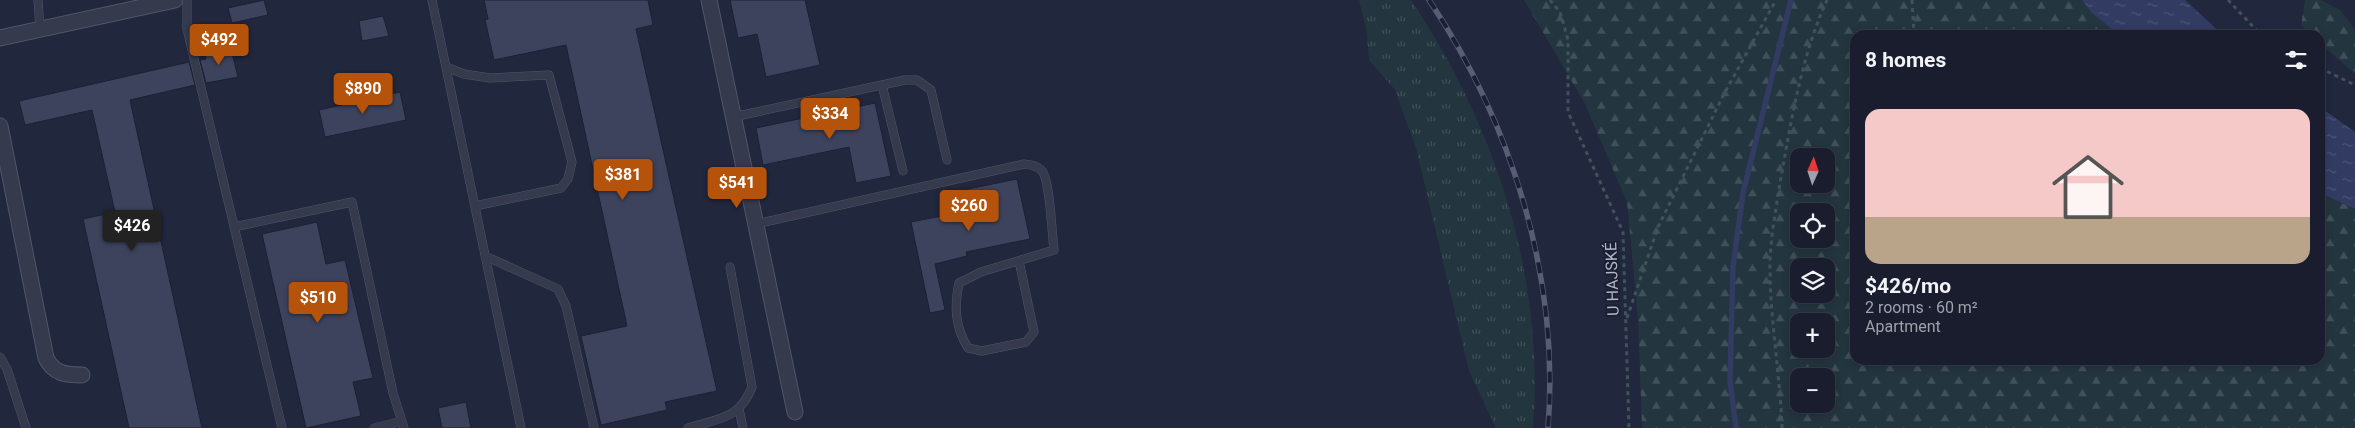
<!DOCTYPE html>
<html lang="en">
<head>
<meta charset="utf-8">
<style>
  body { margin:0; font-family:Roboto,sans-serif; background:#262a3a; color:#f1f3f6; height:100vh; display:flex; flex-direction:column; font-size:19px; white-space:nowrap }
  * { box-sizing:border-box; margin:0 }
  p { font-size:16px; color:#9fa2aa }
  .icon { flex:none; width:28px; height:28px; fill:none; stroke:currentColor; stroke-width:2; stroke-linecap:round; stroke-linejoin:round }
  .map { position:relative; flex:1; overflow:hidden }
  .sheet { position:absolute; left:1850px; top:30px; width:475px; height:335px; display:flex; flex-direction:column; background:#191d2e; border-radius:15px; box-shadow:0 2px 8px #0003,0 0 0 1px #373b4a }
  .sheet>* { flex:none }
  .needle { width:32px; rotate:3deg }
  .fabs { position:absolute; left:1790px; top:148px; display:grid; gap:10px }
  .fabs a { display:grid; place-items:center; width:45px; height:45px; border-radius:10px; background:#191d2e; box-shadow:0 2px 8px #0003,0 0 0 1px #373b4a; font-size:25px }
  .price { position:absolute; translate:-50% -42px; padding:0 11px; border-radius:5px; background:#b45309; color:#fff; font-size:16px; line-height:32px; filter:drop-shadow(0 1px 2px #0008) }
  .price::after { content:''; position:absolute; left:50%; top:30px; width:15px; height:11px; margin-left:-8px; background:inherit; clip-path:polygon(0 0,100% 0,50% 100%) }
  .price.selected { background:#222; color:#fff }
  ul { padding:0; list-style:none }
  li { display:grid; align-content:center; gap:10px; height:265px; padding:0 15px }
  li+li { border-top:1px solid #373b4a }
  li span { display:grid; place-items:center; height:155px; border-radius:15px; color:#555 }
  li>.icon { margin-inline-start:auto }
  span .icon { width:90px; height:90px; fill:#fffc; stroke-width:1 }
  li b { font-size:21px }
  h2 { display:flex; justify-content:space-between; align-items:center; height:60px; padding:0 15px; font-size:21px }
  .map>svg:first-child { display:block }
  .grass { fill:url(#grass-tufts) }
  .forest { fill:url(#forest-firs); fill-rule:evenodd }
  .water { fill:url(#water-ripples) }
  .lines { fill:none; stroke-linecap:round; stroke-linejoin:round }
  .stream { stroke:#323c63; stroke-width:5.5 }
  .building { fill:#3d435d; stroke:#1c2134 }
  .lane-casing { stroke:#505568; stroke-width:9 }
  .street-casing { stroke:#505568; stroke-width:17 }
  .path { stroke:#41525b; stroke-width:3; stroke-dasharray:4 4; stroke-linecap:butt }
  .lane { stroke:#353a4d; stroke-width:8 }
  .street { stroke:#353a4d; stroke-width:15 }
  .rail-casing { stroke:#575d74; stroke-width:5.5 }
  .rail { stroke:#1b1f32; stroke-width:4; stroke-dasharray:11; stroke-linecap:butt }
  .labels { text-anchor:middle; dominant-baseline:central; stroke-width:4; stroke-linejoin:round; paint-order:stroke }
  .street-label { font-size:16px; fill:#b1b5c9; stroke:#1b1f32 }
</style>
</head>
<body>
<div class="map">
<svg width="2355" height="428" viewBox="0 0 2355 428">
  <defs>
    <pattern id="grass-tufts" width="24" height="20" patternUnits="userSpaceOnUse" patternTransform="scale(1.25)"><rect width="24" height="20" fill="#23353e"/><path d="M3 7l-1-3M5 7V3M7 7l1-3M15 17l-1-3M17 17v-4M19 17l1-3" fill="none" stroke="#415059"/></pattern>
    <pattern id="forest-firs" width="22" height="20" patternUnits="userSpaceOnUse" patternTransform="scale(1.25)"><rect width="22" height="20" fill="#23353e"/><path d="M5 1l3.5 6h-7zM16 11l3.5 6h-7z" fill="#415059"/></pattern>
    <pattern id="water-ripples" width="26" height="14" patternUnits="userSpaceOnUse" patternTransform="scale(1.25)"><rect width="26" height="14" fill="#323c63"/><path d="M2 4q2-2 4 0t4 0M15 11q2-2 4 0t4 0" fill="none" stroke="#4d5678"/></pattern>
  </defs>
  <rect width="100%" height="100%" fill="#21273d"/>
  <path class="grass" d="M1359,0H1411C1495,125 1545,276 1533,428H1496L1469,371L1416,148L1395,90L1369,60L1366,27Z"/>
  <path class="forest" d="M1524,0H2082L2092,13L2119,35H1855V360H2320V193L2355,209V428H1642L1638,318L1627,202L1585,104ZM1799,156H1826V184H1799ZM1799,211H1826V239H1799ZM1799,266H1826V294H1799ZM1799,321H1826V349H1799ZM1799,376H1826V404H1799Z
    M2305,0H2321L2340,10L2355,29V74L2320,43V35H2311L2301,26Z"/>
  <path class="water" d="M2082,0H2185L2223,35H2119L2092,13Z
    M2320,107L2355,132V209L2320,193Z"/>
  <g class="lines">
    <path class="stream" d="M1736,428L1730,381L1733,267L1743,193L1791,0"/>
  </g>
  <path class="building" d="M264,0L268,15L232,23L228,8Z
    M484,0H648L653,25L636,29L717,391L665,402L667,410L601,425L581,336L627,326L566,45L494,60L485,20L488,19Z
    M730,0H805L820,65L766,77L757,34L738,38Z
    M383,16L389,36L362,41L359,21Z
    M231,49L238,77L206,83L200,60L206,59L205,54Z
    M189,62L195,85L130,100L202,428H129L83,219L115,212L92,110L25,125L19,101Z
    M400,92L406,120L325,137L319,110Z
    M875,103L891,176L856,183L849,147L763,165L756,128Z
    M1017,179L1030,239L966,252L967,256L935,264L945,310L930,313L911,222L972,210L968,189Z
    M317,222L326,264L345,260L373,378L353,382L361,416L306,428L262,234Z
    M466,402L471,428H442L438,408Z"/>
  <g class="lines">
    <defs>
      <path id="lane" d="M38,0L40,29
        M187,0V29L282,428
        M432,0L521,428
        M446,67L464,74L490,78L549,75L572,162L568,179L561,188L475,206
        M882,85L903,171
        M733,117L905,80H917L931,90L947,160
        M756,224L1024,164C1030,165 1037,165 1042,171C1050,180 1052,235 1054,250L981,272L959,283C954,307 955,327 968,348L982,351L1026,342L1034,332L1019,261
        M234,227L352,202L393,393L404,428
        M485,256L558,289L566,306L594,428
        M0,357L7,369L26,428
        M739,409L743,428
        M374,428L402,421
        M688,428C719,418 739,420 752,387L730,267"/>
      <path id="street" d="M709,0L795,412
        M0,38L175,0
        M0,126L46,358C54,374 66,375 82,375"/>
    </defs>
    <use href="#lane" class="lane-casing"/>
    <use href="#street" class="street-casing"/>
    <path class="path" d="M1550,0L1560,12L1568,40V112L1623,232L1629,428
      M1912,0L1914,35
      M2228,0L2261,35
      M2320,68L2355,85
      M1627,318L1658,227L1724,94L1776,0
      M1782,428C1780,374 1770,320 1770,266C1770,239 1776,210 1780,183C1791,122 1801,57 1827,0"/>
    <use href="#lane" class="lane"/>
    <use href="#street" class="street"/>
    <defs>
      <path id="rail" d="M1429,0C1512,124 1560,278 1548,428"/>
    </defs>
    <use href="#rail" class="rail-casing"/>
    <use href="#rail" class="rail"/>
  </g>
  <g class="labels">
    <g class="street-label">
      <text transform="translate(1612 279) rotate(-92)">U HAJSKÉ</text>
    </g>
  </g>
</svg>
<div class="fabs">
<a><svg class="needle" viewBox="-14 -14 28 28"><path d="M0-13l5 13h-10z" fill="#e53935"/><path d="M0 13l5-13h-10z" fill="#9fa2aa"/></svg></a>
<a><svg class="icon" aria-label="locate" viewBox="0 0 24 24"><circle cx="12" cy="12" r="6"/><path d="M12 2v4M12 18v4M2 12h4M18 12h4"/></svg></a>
<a><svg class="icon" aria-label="layers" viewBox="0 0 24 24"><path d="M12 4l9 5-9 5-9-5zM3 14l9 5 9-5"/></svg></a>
<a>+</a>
<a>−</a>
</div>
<b class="price" style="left:219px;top:66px">$492</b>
<b class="price" style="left:363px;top:115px">$890</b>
<b class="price" style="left:830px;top:140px">$334</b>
<b class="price" style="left:623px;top:201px">$381</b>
<b class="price" style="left:737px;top:209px">$541</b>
<b class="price" style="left:969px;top:232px">$260</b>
<b class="price selected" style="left:132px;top:252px">$426</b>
<b class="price" style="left:318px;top:324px">$510</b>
<section class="sheet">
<h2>8 homes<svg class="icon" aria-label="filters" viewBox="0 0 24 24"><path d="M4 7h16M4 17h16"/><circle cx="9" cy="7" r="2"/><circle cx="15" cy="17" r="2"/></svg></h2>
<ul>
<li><span style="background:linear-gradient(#f6c9c9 70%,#b9a48a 0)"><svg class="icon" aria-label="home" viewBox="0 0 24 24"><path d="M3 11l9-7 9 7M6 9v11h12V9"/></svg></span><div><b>$426/mo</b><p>2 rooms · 60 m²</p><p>Apartment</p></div></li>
</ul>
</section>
</div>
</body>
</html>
